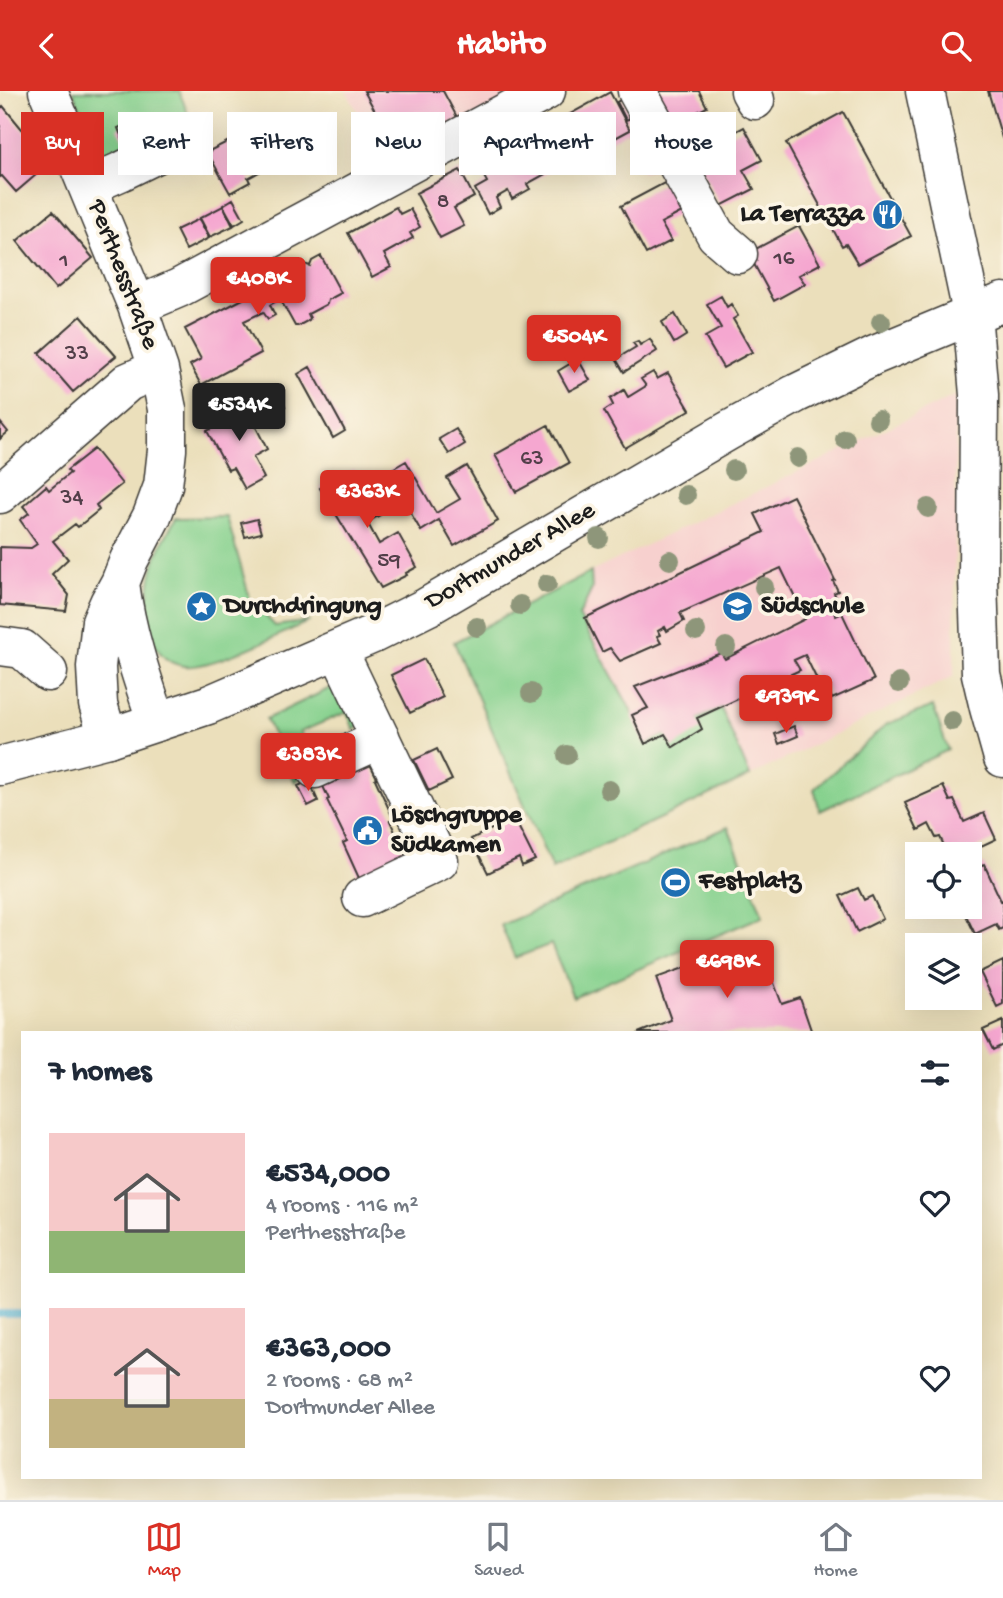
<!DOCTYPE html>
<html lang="en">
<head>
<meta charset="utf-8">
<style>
  body { margin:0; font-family:"Gochi Hand",sans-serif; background:#f6f6f7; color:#1f2937; height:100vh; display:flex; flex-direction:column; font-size:26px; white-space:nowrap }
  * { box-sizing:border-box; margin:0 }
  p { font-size:23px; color:#747a83 }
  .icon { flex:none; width:38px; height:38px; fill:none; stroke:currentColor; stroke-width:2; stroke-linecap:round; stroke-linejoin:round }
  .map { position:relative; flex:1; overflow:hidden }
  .side { position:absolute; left:21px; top:940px; width:961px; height:448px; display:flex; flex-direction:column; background:#fff; border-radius:0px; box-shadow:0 7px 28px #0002 }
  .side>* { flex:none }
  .guide { position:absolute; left:21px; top:21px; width:962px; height:63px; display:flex; gap:14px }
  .tools { position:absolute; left:905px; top:751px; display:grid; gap:14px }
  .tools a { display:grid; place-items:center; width:77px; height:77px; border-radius:0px; background:#fff; box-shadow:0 7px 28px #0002; font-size:35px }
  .price { position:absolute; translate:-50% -60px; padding:0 16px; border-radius:7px; background:#d93025; color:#fff; font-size:23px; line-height:46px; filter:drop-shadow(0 2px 4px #0008) }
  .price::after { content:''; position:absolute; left:50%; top:42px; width:21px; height:16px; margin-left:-10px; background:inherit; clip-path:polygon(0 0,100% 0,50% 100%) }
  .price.active { background:#222; color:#fff }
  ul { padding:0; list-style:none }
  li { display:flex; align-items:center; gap:21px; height:175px; padding:0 28px }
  li span { display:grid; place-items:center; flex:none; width:196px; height:140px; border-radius:0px; color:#555 }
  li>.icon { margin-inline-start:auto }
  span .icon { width:84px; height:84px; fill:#fffc; stroke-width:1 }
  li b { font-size:30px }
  h2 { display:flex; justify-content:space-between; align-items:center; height:84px; padding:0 28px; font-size:30px }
  .chip { padding:0 24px; border-radius:0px; background:#fff; box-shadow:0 7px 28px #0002; font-size:24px; line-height:63px }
  .chip.active { background:#d93025; color:#fff }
  header { display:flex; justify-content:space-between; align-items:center; height:91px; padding:0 28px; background:#d93025; color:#fff; font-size:32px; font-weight:700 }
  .dock { display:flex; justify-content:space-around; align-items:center; height:98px; border-top:2px solid #e0e1e3; background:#fff; font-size:19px; color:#747a83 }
  .dock a { display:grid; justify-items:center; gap:4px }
  .dock .active { color:#d93025 }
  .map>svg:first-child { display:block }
  .built { fill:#f7d0ce }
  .green { fill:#86d18e; stroke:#517655; stroke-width:2 }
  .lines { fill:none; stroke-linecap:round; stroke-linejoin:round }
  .stream { stroke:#5ab8d8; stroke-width:8 }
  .building { fill:#f5a7d0 }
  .minor-casing { stroke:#3b3934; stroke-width:41 }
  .major-casing { stroke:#3b3934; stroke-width:41 }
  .minor { stroke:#fff; stroke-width:38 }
  .major { stroke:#fff; stroke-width:38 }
  .tree { fill:#8e967a }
  .labels { text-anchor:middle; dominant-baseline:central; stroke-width:7; stroke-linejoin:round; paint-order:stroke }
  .number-label { font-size:23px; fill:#523f49 }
  .poi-label { font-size:26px; font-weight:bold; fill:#1c1c1c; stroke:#fcf5e5; text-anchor:start }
  .street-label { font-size:26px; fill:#1c1c1c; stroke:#fcf5e5 }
</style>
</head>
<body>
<header><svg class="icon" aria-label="back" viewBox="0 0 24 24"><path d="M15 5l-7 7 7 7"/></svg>Habito<svg class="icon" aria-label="search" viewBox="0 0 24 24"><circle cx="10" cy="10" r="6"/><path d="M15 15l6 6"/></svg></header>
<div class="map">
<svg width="1003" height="1409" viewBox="0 0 1003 1409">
  <rect width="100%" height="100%" fill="#fcf5e5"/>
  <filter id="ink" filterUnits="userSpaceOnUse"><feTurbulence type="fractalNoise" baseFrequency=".0143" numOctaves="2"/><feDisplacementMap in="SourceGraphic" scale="14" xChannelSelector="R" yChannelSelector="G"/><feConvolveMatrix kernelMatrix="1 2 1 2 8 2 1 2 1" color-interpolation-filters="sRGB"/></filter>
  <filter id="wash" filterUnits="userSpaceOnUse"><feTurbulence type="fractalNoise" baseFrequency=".00686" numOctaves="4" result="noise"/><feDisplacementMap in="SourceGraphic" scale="28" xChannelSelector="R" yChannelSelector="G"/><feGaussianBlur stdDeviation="1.57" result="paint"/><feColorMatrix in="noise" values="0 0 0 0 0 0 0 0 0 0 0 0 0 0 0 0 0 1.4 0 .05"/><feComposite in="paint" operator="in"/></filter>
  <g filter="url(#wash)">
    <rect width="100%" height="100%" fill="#ebdfbb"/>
    <path class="built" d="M346,0H523L387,73Z
      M956,304L954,585L750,685L552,778L454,551L591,481Z"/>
    <path class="green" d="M73,0H179L192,33L103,75Z
      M227,426L250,508L275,535L310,530C282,542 210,579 184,575C140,569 145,501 155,470C159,455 169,440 176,427Z
      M591,481L592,498L579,525L630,617L646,653L721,617L750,685L552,778L454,551Z
      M345,590L361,633L354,639L347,621L300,641L311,666L304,683L295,691L266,628Z
      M933,615L948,659L820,720L814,698L887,633Z
      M728,736L763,825L573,906L551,853L515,867L501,834Z"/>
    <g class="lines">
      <path class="stream" d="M0,1223H23"/>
    </g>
    <g id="blocks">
      <path class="building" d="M364,0H443L458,28L398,61Z
        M658,0H699L707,16L674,33Z
        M988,0H1003V47H1002Z
        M610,1L630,39L580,66L576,57L552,70L556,77L527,93L530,98L512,108L508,100L496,107L500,116L488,123L475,98L487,91L480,78L492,72L489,66L535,40L537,44L561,31V28Z
        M622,8L631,27L626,29L617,11Z
        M3,15L50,72L16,101L2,85L0,86V18Z
        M843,21L911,145L858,173L846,153L842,155L786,52Z
        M270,33L285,62L268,72L270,75L248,87L250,91L230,102L209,64L211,59L239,45L241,49Z
        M125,34L129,43L122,47L118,37Z
        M744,36L762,69L743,79L754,98L721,115L693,63Z
        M654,61L658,77L642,81L638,65Z
        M460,79L474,106L454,117L464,135L440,147L416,102Z
        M668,90L684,120L661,132L671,150L646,163L621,115Z
        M233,108L244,128L234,134L223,114Z
        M223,115L233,135L210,146L200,127Z
        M396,116L400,123L410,118L420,136L410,142L413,147L384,163L391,176L372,186L348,142Z
        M53,120L93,167L56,198L17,150Z
        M199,128L209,147L186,159L176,139Z
        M799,135L820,173L799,184L805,193L774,210L748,162Z
        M321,165L341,202L328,209L327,213L308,223L310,227L309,229L298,235H295L280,208L270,214L275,224L268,228L263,221L244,230L261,262L201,294L190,274L201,268L185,238L243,208L242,206L253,200L251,196L270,186L272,191L281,186L285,188L288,179L301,172L310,175L312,170Z
        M241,182L251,200L238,207L229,189Z
        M721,205L727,216L731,213L738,225L733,228L752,261L723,277L705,246L721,237L707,213Z
        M675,223L687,244L674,252L662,231Z
        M81,225L116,265L73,301L39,262Z
        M650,248L657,260L624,281L616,268L636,256L633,252L638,250L640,254Z
        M578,268L590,289L569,300L558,280Z
        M310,276L345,340L333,347L298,283Z
        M653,281L657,288L668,282L690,319L625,357L604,320L613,314L610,308L624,299L628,306L646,295L641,288Z
        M274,295L285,315L273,321L263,301Z
        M242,308L267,358L253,366L264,387L245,398L233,377L228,379L207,340L228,329L222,319Z
        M0,331L8,341L0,348Z
        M548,334L569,372L516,401L495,364Z
        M456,338L465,353L449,363L439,348Z
        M94,358L122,393L96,414L99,419L78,436L75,433L53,450L68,468L52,483L69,504L66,520L0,514V456L31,457L37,453L20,429L29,422L23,415L46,395L49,399L70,382L67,379Z
        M406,370L436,422L460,408L447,387L467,375L498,430L454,455L439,429L421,440L387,381Z
        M354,378L380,424L367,431L379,453L398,442L417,476L406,482L407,484L381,497L320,397Z
        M793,405L835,489L833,490L838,500L834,502L842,518L834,522L836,525L842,522L874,589L832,608L823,589L818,591L805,564L794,569L800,579L697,627L702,638L673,656L665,643L645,653L632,624L648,617L635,596L721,562L725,568L805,528L796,508L781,477L680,522L684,530L667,540L665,536L658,540L660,544L657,545L661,552L620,570L610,557L602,561L585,527L764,441L755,423Z
        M257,428L261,442L245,446L241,432Z
        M424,568L443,606L410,622L391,584Z
        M794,635L798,645L779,653L775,643Z
        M437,658L452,689L429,700L414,669Z
        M367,667L377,687L375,688L394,729L390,730L410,774L363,796L343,752L347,750L327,709L329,708L320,689Z
        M309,690L318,710L308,715L298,695Z
        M943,695L950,710L954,709L964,731L984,722L996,748L964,763H948L940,746L936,747L929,733L918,739L905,712Z
        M514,727L535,769L522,775L519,767L488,782L471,748Z
        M984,773L1001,810L1003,809V837L999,839L996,833L975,843L962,816H970V779Z
        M858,797L864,809L872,805L883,828L857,841L840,805Z
        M742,856L750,877L766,871L782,913L800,907L812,942H638L671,929L656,887Z
        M1003,870V913L997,916L980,881Z
        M1003,930V954L993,959L983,939Z"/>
    </g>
  </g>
  <g filter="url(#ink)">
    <use href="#blocks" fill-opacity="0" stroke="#3b3934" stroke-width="2"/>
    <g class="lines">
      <defs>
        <path id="minor" d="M48,0L137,215L159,279L167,318V359L163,395L152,425L129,469L120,492L109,512L101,530L96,576L98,613L108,647
          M637,0L716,144L738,163
          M750,0L755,9
          M925,0L972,222L979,304L978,488L981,583L989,617L1003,667
          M88,95L122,80L171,56
          M137,215L179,197L546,0
          M0,403L128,291L144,284L159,279
          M120,492C126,540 141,585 157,631
          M0,555L22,558L48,581
          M338,559L439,770L362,807
          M315,678L381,648"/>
        <path id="major" d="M0,675L108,647L208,614L373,543L427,516L728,340L795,303L875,264L1003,211"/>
      </defs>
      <use href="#minor" class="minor-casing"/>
      <use href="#major" class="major-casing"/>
      <use href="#minor" class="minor"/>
      <use href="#major" class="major"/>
    </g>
    <g class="tree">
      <circle cx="881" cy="231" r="10"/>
      <circle cx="878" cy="329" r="10"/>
      <circle cx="845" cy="348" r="10"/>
      <circle cx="798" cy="367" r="10"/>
      <circle cx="734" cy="379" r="10"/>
      <circle cx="686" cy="404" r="10"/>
      <circle cx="928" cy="417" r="10"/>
      <circle cx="599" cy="447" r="10"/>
      <circle cx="670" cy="469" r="10"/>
      <circle cx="547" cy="493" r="10"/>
      <circle cx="764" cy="496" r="10"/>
      <circle cx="520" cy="514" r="10"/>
      <circle cx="477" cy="536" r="10"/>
      <circle cx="696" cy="540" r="10"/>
      <circle cx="726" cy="556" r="10"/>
      <circle cx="899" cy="592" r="10"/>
      <circle cx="531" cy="602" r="10"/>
      <circle cx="952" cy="630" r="10"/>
      <circle cx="567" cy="664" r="10"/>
      <circle cx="609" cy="699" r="10"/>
    </g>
  </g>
  <defs>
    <symbol id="restaurant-disc" viewBox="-11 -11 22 22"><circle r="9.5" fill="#1f6fb2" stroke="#fcf5e5"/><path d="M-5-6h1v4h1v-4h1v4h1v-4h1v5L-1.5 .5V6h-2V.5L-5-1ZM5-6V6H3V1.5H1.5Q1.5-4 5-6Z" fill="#fff"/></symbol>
    <symbol id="sight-disc" viewBox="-11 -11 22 22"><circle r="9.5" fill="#1f6fb2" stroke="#fcf5e5"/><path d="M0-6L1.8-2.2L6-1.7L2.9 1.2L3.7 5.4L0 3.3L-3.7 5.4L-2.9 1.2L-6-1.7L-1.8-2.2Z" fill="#fff"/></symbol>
    <symbol id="school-disc" viewBox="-11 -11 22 22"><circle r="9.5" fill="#1f6fb2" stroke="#fcf5e5"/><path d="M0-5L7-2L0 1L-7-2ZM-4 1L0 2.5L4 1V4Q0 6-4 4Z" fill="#fff"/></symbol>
    <symbol id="civic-disc" viewBox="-11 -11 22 22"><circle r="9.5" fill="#1f6fb2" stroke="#fcf5e5"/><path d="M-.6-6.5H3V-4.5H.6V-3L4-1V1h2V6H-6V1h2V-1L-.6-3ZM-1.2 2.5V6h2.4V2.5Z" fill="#fff"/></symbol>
    <symbol id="stadium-disc" viewBox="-11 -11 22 22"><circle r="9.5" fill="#1f6fb2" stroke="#fcf5e5"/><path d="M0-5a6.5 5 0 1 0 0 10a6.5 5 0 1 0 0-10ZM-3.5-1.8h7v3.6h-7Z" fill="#fff"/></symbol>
  </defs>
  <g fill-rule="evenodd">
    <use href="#restaurant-disc" x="870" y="106" width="35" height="35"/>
    <use href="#sight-disc" x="184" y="498" width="35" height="35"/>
    <use href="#school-disc" x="720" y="498" width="35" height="35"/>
    <use href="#civic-disc" x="350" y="722" width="35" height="35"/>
    <use href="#stadium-disc" x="658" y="774" width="35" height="35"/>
  </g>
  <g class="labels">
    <g class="number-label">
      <text x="443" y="111">8</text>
      <text x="784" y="168">16</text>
      <text x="64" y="170">1</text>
      <text x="77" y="263">33</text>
      <text x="532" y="368">63</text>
      <text x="72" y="407">34</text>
      <text x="389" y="470">59</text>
    </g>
    <g class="poi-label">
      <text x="864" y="124" text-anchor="end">La Terrazza</text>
      <text x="224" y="516">Durchdringung</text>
      <text x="761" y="516">Südschule</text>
      <text x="391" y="725">Löschgruppe<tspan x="391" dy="30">Südkamen</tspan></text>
      <text x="699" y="791">Festplatz</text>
    </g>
    <g class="street-label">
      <text transform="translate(122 184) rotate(69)">Perthesstraße</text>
      <text transform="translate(511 466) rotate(-30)">Dortmunder Allee</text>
    </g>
  </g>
</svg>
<div class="tools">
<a><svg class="icon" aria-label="locate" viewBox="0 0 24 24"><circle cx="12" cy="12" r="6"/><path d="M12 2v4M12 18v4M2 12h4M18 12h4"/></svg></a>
<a><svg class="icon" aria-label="layers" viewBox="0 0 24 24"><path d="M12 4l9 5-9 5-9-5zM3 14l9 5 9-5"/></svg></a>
</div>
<b class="price" style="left:258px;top:226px">€408K</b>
<b class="price" style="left:574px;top:284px">€504K</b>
<b class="price active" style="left:239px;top:352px">€534K</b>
<b class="price" style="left:367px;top:439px">€363K</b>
<b class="price" style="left:786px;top:644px">€939K</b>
<b class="price" style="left:308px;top:702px">€383K</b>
<b class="price" style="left:727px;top:909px">€698K</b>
<div class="guide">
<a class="chip active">Buy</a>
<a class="chip">Rent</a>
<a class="chip">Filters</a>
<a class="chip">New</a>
<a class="chip">Apartment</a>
<a class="chip">House</a>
</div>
<section class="side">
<h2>7 homes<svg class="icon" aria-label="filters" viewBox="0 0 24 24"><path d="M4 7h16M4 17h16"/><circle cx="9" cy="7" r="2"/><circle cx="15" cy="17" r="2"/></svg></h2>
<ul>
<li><span style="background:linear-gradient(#f6c9c9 70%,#8fb573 0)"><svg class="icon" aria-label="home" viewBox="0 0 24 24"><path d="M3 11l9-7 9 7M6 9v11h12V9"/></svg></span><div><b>€534,000</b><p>4 rooms · 116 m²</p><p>Perthesstraße</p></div><svg class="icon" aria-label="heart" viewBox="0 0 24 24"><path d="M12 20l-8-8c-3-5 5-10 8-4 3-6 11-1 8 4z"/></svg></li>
<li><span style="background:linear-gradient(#f6c9c9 65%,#c2b280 0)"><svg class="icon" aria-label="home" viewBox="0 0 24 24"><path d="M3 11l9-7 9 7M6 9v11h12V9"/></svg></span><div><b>€363,000</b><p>2 rooms · 68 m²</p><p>Dortmunder Allee</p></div><svg class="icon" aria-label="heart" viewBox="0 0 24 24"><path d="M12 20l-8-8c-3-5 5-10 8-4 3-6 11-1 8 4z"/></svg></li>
</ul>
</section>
</div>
<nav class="dock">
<a class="active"><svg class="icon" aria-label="map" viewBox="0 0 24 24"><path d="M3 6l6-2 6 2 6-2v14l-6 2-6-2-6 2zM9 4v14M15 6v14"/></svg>Map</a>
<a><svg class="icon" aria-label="saved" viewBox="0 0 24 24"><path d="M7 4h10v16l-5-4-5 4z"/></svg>Saved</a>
<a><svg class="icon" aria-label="home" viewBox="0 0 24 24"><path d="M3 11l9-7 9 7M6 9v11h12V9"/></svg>Home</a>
</nav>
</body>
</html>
